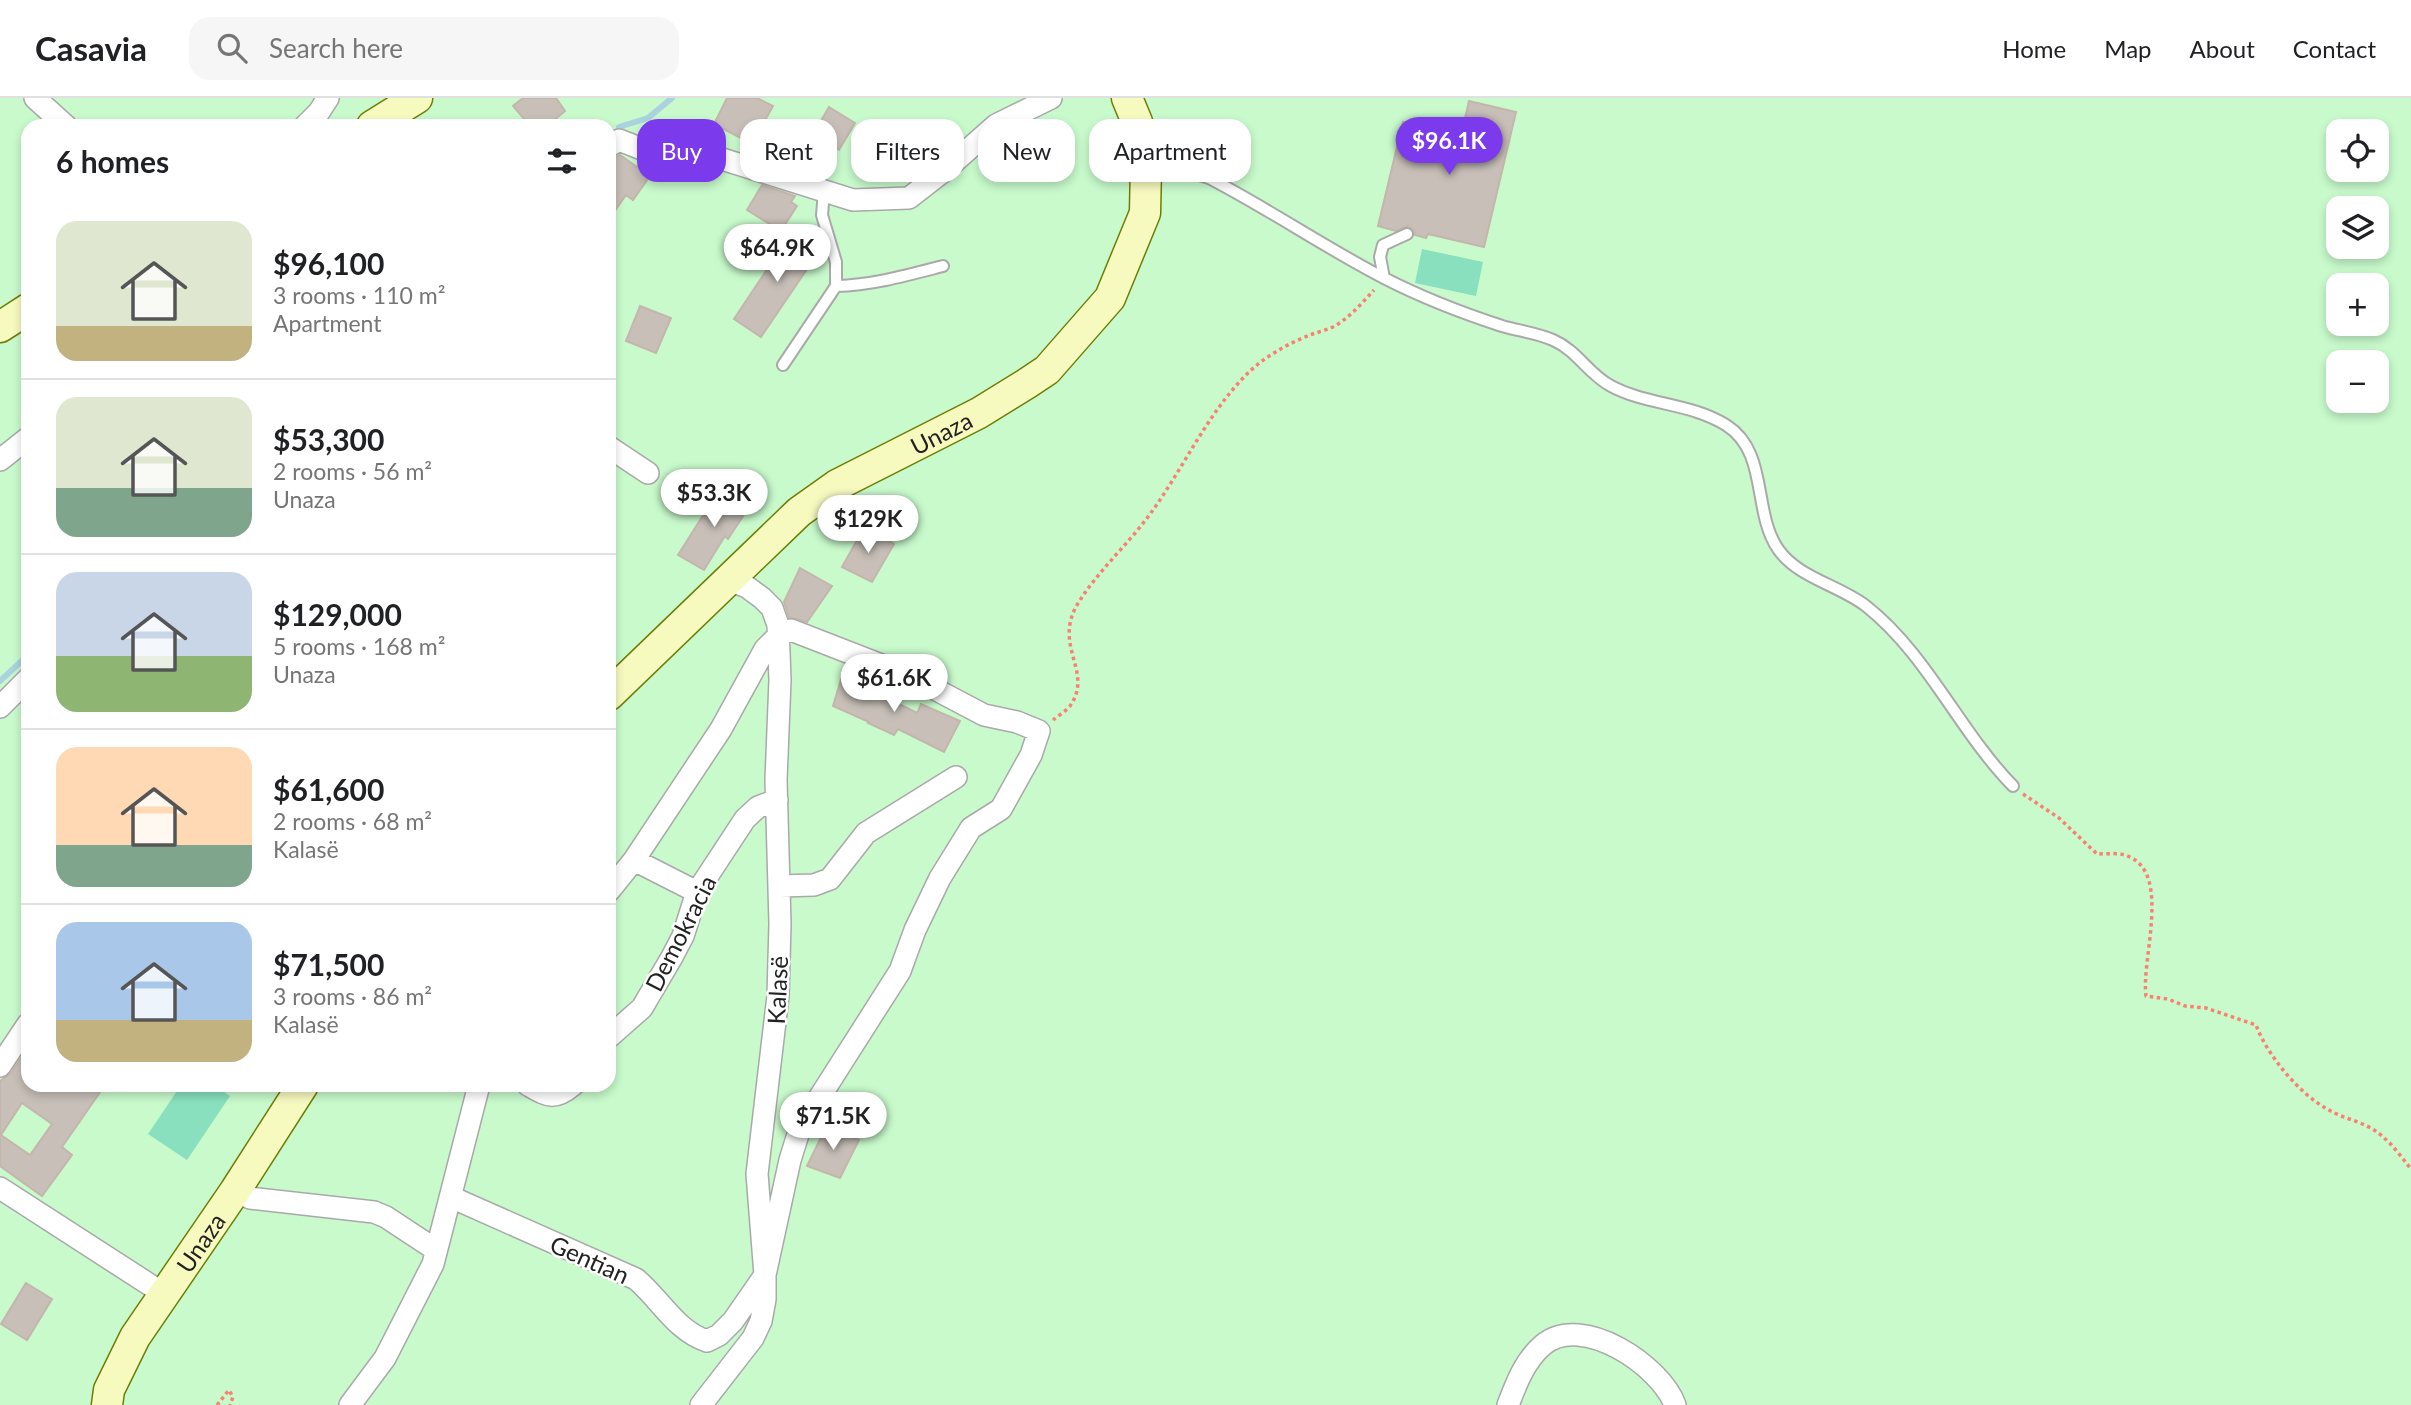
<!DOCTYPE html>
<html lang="en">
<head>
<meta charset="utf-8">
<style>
  body { margin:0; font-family:Lato,sans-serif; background:#f6f6f6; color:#202124; height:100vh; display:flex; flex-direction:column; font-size:26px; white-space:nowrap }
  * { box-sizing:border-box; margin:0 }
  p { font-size:23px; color:#757577 }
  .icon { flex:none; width:38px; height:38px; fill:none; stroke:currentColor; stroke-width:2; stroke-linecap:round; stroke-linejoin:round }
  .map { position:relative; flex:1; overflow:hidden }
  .drawer { position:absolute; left:21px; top:21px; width:595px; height:973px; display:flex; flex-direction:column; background:#fff; border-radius:21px; box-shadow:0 4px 10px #0003 }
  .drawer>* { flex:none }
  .banner { position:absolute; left:637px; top:21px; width:665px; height:63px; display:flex; gap:14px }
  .fabs { position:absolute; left:2326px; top:21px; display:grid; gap:14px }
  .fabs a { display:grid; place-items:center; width:63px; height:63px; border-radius:14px; background:#fff; box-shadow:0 4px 10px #0003; font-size:35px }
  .price { position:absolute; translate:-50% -60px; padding:0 16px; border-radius:24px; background:#fff; color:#222; font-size:23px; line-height:46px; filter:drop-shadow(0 2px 4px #0008) }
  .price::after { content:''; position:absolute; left:50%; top:42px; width:21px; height:16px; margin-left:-10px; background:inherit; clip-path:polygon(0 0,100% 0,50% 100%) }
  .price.active { background:#7c3aed; color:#fff }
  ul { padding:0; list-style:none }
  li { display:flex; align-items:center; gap:21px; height:175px; padding:0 35px }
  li+li { border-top:2px solid #e0e0e0 }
  li span { display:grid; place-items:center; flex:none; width:196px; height:140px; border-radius:21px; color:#555 }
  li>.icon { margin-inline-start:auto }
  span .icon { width:84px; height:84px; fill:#fffc; stroke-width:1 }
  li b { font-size:30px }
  h2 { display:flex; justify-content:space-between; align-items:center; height:84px; padding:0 35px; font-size:30px }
  .chip { padding:0 24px; border-radius:21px; background:#fff; box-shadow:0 4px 10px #0003; font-size:24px; line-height:63px }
  .chip.active { background:#7c3aed; color:#fff }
  header { display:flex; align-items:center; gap:42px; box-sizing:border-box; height:98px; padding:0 35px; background:#fff; border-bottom:2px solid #e0e0e0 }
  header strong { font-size:33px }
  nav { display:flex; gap:38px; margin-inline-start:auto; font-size:24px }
  .search { width:490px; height:63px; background:#f6f6f6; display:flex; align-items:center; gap:18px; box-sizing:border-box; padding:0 24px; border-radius:21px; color:#757577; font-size:26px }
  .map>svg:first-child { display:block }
  .park { fill:#c8facc; fill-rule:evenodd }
  .pitch { fill:#88e0be }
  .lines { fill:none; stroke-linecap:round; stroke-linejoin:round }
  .stream { stroke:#aad3df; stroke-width:6 }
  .building { fill:#c7bfb8; stroke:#c4b6ab; stroke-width:2; fill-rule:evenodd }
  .lane-casing { stroke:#a9a9a9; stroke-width:14 }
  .street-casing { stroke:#a9a9a9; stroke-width:24 }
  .secondary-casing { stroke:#707d05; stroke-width:33 }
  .path { stroke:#fa8072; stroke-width:3.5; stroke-dasharray:3.5 3.5; stroke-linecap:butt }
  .lane { stroke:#fff; stroke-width:10 }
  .street { stroke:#fff; stroke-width:21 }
  .secondary { stroke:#f7fabf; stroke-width:30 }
  .labels { text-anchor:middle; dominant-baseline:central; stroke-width:5; stroke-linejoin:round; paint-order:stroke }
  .street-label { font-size:24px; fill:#222; stroke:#fff }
</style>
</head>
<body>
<header>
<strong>Casavia</strong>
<div class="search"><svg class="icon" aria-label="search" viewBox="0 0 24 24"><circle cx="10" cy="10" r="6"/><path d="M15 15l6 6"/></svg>Search here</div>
<nav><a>Home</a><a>Map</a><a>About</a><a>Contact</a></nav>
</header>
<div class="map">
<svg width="2411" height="1307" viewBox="0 0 2411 1307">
  <rect width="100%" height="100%" fill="#f2efe9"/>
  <path class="park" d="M0,0H2411V1307H0ZM28,28H609V987H28ZM2338,33H2376V72H2338ZM2338,110H2376V149H2338ZM2338,187H2376V226H2338ZM2338,264H2376V303H2338Z"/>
  <path class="pitch" d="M1422,151L1483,164L1476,198L1415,185Z
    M181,987H214L230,998L187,1062L148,1036Z"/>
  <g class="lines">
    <path class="stream" d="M619,29L648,20L672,0
      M0,583L28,557"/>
  </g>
  <path class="building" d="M523,0H556L565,13L547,28H530L513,8Z
    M727,0H757L773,8L752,46L714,26Z
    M1469,3L1516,14L1484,149L1428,136L1426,140L1415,137L1414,132L1408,128L1396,133L1378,128L1403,24L1461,38Z
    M829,9L855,25L839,52L813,37Z
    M620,57L650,78L633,102L626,97L609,121V63Z
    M762,87L795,98L791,104L797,108L781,133L747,112Z
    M792,134L820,152L761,239L734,221Z
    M640,208L671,220L656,255L626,243Z
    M721,389L749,409L728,441L725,438L704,472L678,457Z
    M865,428L894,446L872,484L842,469Z
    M800,470L832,488L807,524L789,519L784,504Z
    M843,575L877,589L875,594L917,615L921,606L960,623L944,654L898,631L894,637L868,625L869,624L833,608Z
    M28,950V987H105L62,1049L72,1057L42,1098L0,1068V983L11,975ZM22,1005L52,1026L30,1057L1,1037Z
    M827,1027L859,1042L840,1080L807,1068Z
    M26,1185L52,1201L27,1242L1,1226Z"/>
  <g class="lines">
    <defs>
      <path id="lane" d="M1149,68L1186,73L1209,80C1269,111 1324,149 1384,180C1421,199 1462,215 1502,228C1519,233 1537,235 1553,242C1578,253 1588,276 1611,288C1646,307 1691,305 1726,327C1769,354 1752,413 1778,451C1798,480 1839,487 1866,508C1928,557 1959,633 2013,688
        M1384,180L1380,159L1383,147L1407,136
        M836,188C873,187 908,177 943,168
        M783,267L836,188V164L822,117L824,93"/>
      <path id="street" d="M35,0L66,28
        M305,28L319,14L328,0
        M609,48L619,42L647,53L722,61L853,102L909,100L945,72L996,27L1051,0
        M609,349L648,375
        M0,362L28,340
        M0,609L28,581
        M634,762L697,794
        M780,788L814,787L830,781L866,735L956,679
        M609,939L642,910L672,859L683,838L697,794L745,721L758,709L777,702
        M0,968L28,926
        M528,987C548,998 554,1003 573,987
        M0,1090L164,1196
        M235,1093L250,1100L374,1114L386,1119L436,1152
        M451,1099L636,1181C660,1201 676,1233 707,1243L719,1237L733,1223L765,1177L790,1062L800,1030L900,873L915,832L940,780L971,730L1001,711L1031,657L1039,633L1017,624L984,617L912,579L791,532L779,537L765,551L721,631L634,762L609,793
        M350,1307L385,1260L433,1166L479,987
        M701,1307L753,1240L761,1223L765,1201V1177L757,1076L778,898L780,826L776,682L780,582L778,527L772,510L762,500L747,489L728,482
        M1508,1307C1516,1286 1525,1262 1543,1247C1582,1214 1661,1268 1675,1307"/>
      <g id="secondary">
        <path d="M372,28L417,0"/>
        <path d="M0,229L28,211"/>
        <path id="s1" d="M609,597L799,414L837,387L979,315L1026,286L1047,272L1110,200L1145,115L1146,68L1137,24L1127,0"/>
        <path id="s2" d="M107,1307L109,1292L135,1239L235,1093L303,987"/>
      </g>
    </defs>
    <use href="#lane" class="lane-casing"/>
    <use href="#street" class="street-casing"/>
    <use href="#secondary" class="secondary-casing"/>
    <path class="path" d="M1053,622C1058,618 1066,613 1070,608C1094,574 1053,549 1077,507C1098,472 1130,445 1153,412C1185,367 1208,315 1247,276C1264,259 1287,246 1310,237C1318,234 1327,232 1335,228C1350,219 1362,205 1374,192
      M2023,696L2059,720L2097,756C2108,756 2120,754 2130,759C2171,778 2141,862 2146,898L2168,901L2185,908L2206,910L2256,927C2267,957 2300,997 2329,1012C2346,1022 2367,1024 2382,1038C2393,1047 2402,1060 2411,1071
      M217,1307L229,1292L233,1299L230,1307"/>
    <use href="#lane" class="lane"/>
    <use href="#street" class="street"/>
    <use href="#secondary" class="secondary"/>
  </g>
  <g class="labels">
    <g class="street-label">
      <text stroke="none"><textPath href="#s1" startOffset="427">Unaza</textPath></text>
      <text transform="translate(680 835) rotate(-63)">Demokracia</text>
      <text transform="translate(777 892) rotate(-87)">Kalasë</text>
      <text stroke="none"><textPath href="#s2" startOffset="189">Unaza</textPath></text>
      <text transform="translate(590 1161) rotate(24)">Gentian</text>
    </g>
  </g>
</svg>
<div class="fabs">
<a><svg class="icon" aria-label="locate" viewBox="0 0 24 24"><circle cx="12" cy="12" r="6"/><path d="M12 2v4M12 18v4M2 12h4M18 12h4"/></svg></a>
<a><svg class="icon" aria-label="layers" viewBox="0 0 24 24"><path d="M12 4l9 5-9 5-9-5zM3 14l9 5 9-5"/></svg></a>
<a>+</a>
<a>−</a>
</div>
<b class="price active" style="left:1449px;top:79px">$96.1K</b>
<b class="price" style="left:777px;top:186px">$64.9K</b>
<b class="price" style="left:714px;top:431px">$53.3K</b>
<b class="price" style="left:868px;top:457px">$129K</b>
<b class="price" style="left:894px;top:616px">$61.6K</b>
<b class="price" style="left:833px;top:1054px">$71.5K</b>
<div class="banner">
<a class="chip active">Buy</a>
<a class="chip">Rent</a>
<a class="chip">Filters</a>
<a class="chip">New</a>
<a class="chip">Apartment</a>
</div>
<section class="drawer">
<h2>6 homes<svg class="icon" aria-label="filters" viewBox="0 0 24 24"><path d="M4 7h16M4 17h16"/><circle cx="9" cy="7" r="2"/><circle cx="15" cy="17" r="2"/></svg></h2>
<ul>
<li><span style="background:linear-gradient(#dfe7d0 75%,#c2b280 0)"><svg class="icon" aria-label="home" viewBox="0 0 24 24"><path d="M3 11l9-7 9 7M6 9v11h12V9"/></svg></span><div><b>$96,100</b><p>3 rooms · 110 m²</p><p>Apartment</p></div></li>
<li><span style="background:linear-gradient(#dfe7d0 65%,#7fa58c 0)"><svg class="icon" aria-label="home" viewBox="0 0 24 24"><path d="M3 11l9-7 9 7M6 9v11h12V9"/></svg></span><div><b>$53,300</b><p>2 rooms · 56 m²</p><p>Unaza</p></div></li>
<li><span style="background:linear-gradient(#c9d6e8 60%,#8fb573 0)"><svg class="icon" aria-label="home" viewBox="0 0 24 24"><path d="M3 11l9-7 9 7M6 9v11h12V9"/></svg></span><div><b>$129,000</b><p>5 rooms · 168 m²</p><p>Unaza</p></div></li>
<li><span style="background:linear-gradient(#ffd9b3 70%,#7fa58c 0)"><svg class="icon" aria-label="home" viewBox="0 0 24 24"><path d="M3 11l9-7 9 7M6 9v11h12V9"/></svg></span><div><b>$61,600</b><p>2 rooms · 68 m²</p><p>Kalasë</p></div></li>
<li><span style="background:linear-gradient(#a9c7e8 70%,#c2b280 0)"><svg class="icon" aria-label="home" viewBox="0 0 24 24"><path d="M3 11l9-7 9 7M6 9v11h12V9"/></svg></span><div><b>$71,500</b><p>3 rooms · 86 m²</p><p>Kalasë</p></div></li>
</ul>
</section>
</div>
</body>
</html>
